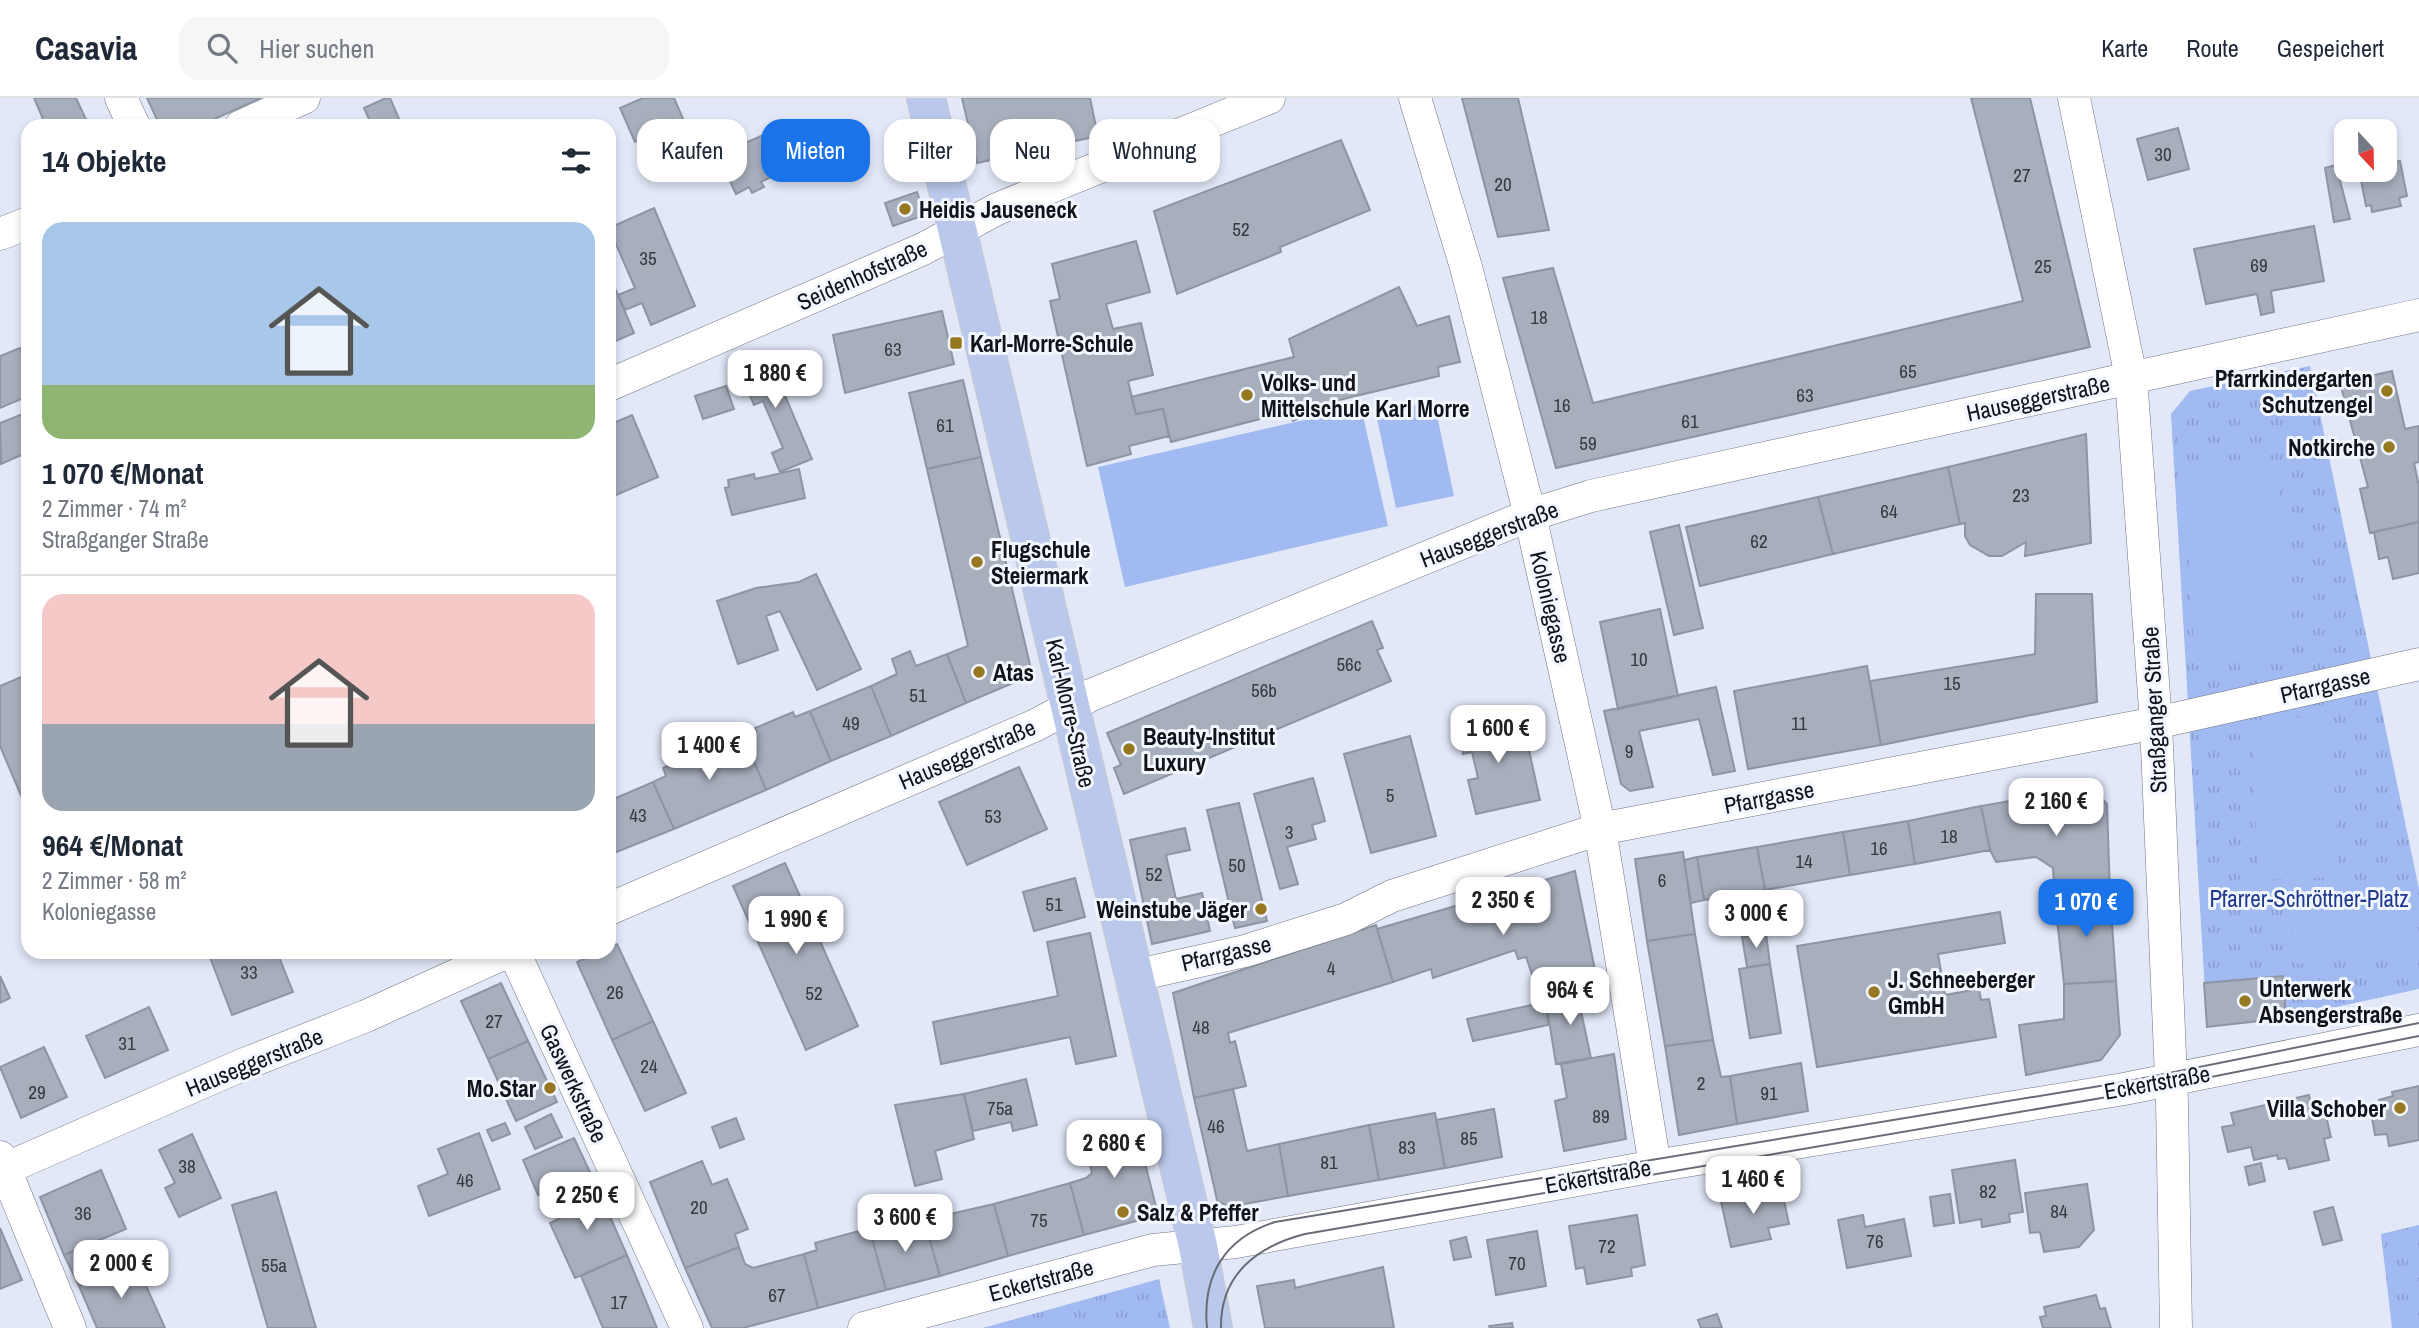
<!DOCTYPE html>
<html lang="de">
<head>
<meta charset="utf-8">
<style>
  body { margin:0; font-family:"Archivo Narrow",sans-serif; background:#f6f6f7; color:#1f2937; height:100vh; display:flex; flex-direction:column; font-size:26px; white-space:nowrap }
  * { box-sizing:border-box; margin:0 }
  p { font-size:23px; color:#747a83 }
  .icon { flex:none; width:38px; height:38px; fill:none; stroke:currentColor; stroke-width:2; stroke-linecap:round; stroke-linejoin:round }
  .map { position:relative; flex:1; overflow:hidden }
  .panel { position:absolute; left:21px; top:21px; width:595px; height:840px; display:flex; flex-direction:column; background:#fff; border-radius:21px; box-shadow:0 4px 10px #0003 }
  .panel>* { flex:none }
  .guide { position:absolute; left:637px; top:21px; width:665px; height:63px; display:flex; gap:14px }
  .needle { width:46px; rotate:158deg }
  .fabs { position:absolute; left:2334px; top:21px; display:grid; gap:14px }
  .fabs a { display:grid; place-items:center; width:63px; height:63px; border-radius:14px; background:#fff; box-shadow:0 4px 10px #0003; font-size:35px }
  .price { position:absolute; translate:-50% -60px; padding:0 16px; border-radius:14px; background:#fff; color:#222; font-size:23px; line-height:46px; filter:drop-shadow(0 2px 4px #0008) }
  .price::after { content:''; position:absolute; left:50%; top:42px; width:21px; height:16px; margin-left:-10px; background:inherit; clip-path:polygon(0 0,100% 0,50% 100%) }
  .price.current { background:#1a73e8; color:#fff }
  ul { padding:0; list-style:none }
  li { display:grid; align-content:center; gap:14px; height:371px; padding:0 21px }
  li+li { border-top:2px solid #e0e1e3 }
  li span { display:grid; place-items:center; height:217px; border-radius:21px; color:#555 }
  li>.icon { margin-inline-start:auto }
  span .icon { width:126px; height:126px; fill:#fffc; stroke-width:1 }
  li b { font-size:30px }
  h2 { display:flex; justify-content:space-between; align-items:center; height:84px; padding:0 21px; font-size:30px }
  .tag { padding:0 24px; border-radius:21px; background:#fff; box-shadow:0 4px 10px #0003; font-size:24px; line-height:63px }
  .tag.current { background:#1a73e8; color:#fff }
  header { display:flex; align-items:center; gap:42px; box-sizing:border-box; height:98px; padding:0 35px; background:#fff; border-bottom:2px solid #e0e1e3 }
  header strong { font-size:33px }
  nav { display:flex; gap:38px; margin-inline-start:auto; font-size:24px }
  .search { width:490px; height:63px; background:#f6f6f7; display:flex; align-items:center; gap:18px; box-sizing:border-box; padding:0 24px; border-radius:21px; color:#747a83; font-size:26px }
  .map>svg:first-child { display:block }
  .park { fill:url(#park-tufts) }
  .pitch { fill:#a2baf2 }
  .building { fill:#a7aebc; stroke:#8d94a2; stroke-width:2 }
  .lines { fill:none; stroke-linecap:round; stroke-linejoin:round }
  .minor-casing { stroke:#6e7481; stroke-width:33 }
  .major-casing { stroke:#cbcbcc; stroke-width:40 }
  .minor { stroke:#fff; stroke-width:32 }
  .major { stroke:#b9c8eb; stroke-width:38 }
  .tram { stroke:#6a6d77; stroke-width:2 }
  .poi-dot { fill:#977720; stroke:#f2f6ff; stroke-width:2.5 }
  .labels { text-anchor:middle; dominant-baseline:central; stroke-width:6; stroke-linejoin:round; paint-order:stroke }
  .number-label { font-size:19px; fill:#363a41 }
  .poi-label { font-size:23px; font-weight:bold; fill:#111318; stroke:#f2f6ff; text-anchor:start }
  .street-label { font-size:23px; fill:#111318; stroke:#f2f6ff }
  .park-label { font-size:23px; fill:#20398f; stroke:#f2f6ff }
</style>
</head>
<body>
<header>
<strong>Casavia</strong>
<div class="search"><svg class="icon" aria-label="search" viewBox="0 0 24 24"><circle cx="10" cy="10" r="6"/><path d="M15 15l6 6"/></svg>Hier suchen</div>
<nav><a>Karte</a><a>Route</a><a>Gespeichert</a></nav>
</header>
<div class="map">
<svg width="2419" height="1230" viewBox="0 0 2419 1230">
  <defs>
    <pattern id="park-tufts" width="24" height="20" patternUnits="userSpaceOnUse" patternTransform="scale(1.75)"><rect width="24" height="20" fill="#a2baf2"/><path d="M3 7l-1-3M5 7V3M7 7l1-3M15 17l-1-3M17 17v-4M19 17l1-3" fill="none" stroke="#8a9fcf"/></pattern>
  </defs>
  <rect width="100%" height="100%" fill="#e2e8f8"/>
  <path class="park" d="M2310,268L2419,791V891L2286,920L2207,929L2171,316L2190,293Z
    M2419,1127V1230H2392L2381,1136Z
    M1159,1181L1170,1230H982L990,1228Z"/>
  <path class="pitch" d="M1434,303L1454,398L1396,410L1376,316Z
    M1361,309L1388,428L1125,489L1098,369Z
    M2278,361L2290,560L2195,567L2183,367Z
    M2331,618L2338,779L2258,782L2251,622Z
    M2415,789L2419,858L2295,866L2290,796Z"/>
  <path class="building" d="M34,0H76L89,28H46Z
    M147,0H261L199,28H160Z
    M386,0H390L400,23L388,28H372L364,10Z
    M643,0H674L684,23L635,44L620,10Z
    M962,0H1090L1098,38L977,65Z
    M1462,0H1518L1549,132L1498,139Z
    M1971,0H2030L2090,249L1556,370L1503,180L1553,170L1593,305L2023,203Z
    M2178,30L2189,71L2148,82L2137,41Z
    M770,34L787,71L761,84L764,89L752,95L749,89L736,96L714,50L738,39L741,47Z
    M1341,42L1370,112L1280,149L1281,154L1177,196L1154,113Z
    M2400,63L2407,98L2399,100L2401,108L2372,114L2371,107L2366,108L2359,72H2385V66Z
    M2336,67L2350,121L2334,124L2325,70Z
    M917,94L925,117L893,128L885,105Z
    M654,110L695,208L651,227L642,205L625,212L618,197L635,190L609,130Z
    M2314,128L2324,183L2271,193L2274,214L2261,217L2257,196L2206,206L2194,151Z
    M1136,143L1150,194L1106,206L1113,231L1141,225L1153,277L1128,283L1136,316L1163,311L1169,338L1129,348L1131,356L1087,368L1050,203L1060,201L1052,166Z
    M612,183L634,235L609,246V185Z
    M1399,189L1417,228L1449,218L1460,264L1438,269L1439,278L1335,303L1293,323L1287,314L1171,344L1163,311L1136,316L1131,299L1294,259L1289,241Z
    M942,213L954,266L845,295L833,237Z
    M20,250L28,269V298L0,310V258Z
    M766,253L812,361L780,374L772,355L783,350L763,303L754,307L736,266Z
    M2392,273L2405,331L2419,328V364L2414,365L2419,388V424L2370,435L2360,391L2368,389L2340,285Z
    M963,282L981,359L927,371L909,295Z
    M726,288L734,311L703,321L695,298Z
    M28,314V354L1,366L0,325Z
    M632,317L658,379L609,400V327Z
    M2086,336L2091,445L2025,458L2026,444L2002,458H1989L1970,447L1965,438V425L1960,426L1948,369Z
    M981,359L1031,571L1020,582L966,605L947,556L968,548L927,371Z
    M1948,369L1960,426L1833,456L1818,399Z
    M799,371L805,400L732,417L725,390L729,389L728,382L754,376L755,381Z
    M1818,399L1833,456L1700,488L1686,429Z
    M2419,424V475L2393,481L2388,459L2379,461L2374,434Z
    M1679,427L1703,530L1674,537L1650,434Z
    M816,476L861,571L817,592L780,513L766,518L778,552L738,566L717,503L756,490L799,484Z
    M2036,496H2092L2097,604L1881,647L1870,583L2035,556Z
    M1660,511L1678,598L1618,611L1600,524Z
    M1372,523L1383,550L1377,552L1391,583L1124,696L1114,670L1121,667L1107,635Z
    M910,553L916,568L947,556L966,605L891,638L871,588L897,576L892,561Z
    M1867,568L1881,647L1748,671L1734,593Z
    M28,576V697L22,700L0,648V588Z
    M871,588L891,638L831,663L810,613Z
    M1716,589L1735,673L1713,677L1699,621L1639,633L1653,689L1630,693L1621,686L1604,613Z
    M810,613L831,663L766,692L744,639L756,634L755,630L793,614L795,619Z
    M1504,615L1508,636L1525,634L1540,702L1476,716L1468,682L1478,680L1472,654L1463,656L1457,627Z
    M1410,638L1436,738L1371,755L1344,656Z
    M734,639L739,649L746,645L766,692L674,731L653,684L666,678L663,670Z
    M1019,669L1047,731L967,767L939,704Z
    M1313,680L1325,723L1312,727L1316,741L1287,749L1298,786L1280,791L1254,696Z
    M653,684L674,731L609,757V703Z
    M2090,689L2107,706L2110,796L2055,802L2053,770L2036,759L1996,764L1990,752L1981,708Z
    M1239,705L1267,823L1235,830L1207,712Z
    M1981,708L1990,752L1915,766L1908,723Z
    M1908,723L1915,766L1850,777L1843,734Z
    M1185,730L1190,752L1166,757L1176,801L1202,795L1210,833L1152,846L1130,742Z
    M1843,734L1850,777L1765,792L1757,749Z
    M1757,749L1765,792L1704,802L1697,759Z
    M1683,754L1695,836L1647,843L1635,761Z
    M1697,759L1704,802L1691,805L1684,762Z
    M785,765L858,928L806,952L733,788Z
    M1575,773L1599,892L1546,904L1544,893L1538,894L1526,859L1518,861L1515,852L1433,880L1431,871L1393,884L1377,831Z
    M1075,780L1085,819L1034,833L1023,794Z
    M2110,796L2116,883L2064,886L2055,802Z
    M2000,814L2005,845L1938,856L1945,897L1979,891L1981,902L1989,901L1996,939L1817,969L1797,848Z
    M1376,827L1393,884L1228,935L1230,945L1235,943L1246,988L1194,1000L1173,895Z
    M1090,835L1116,958L1076,966L1070,939L941,966L933,924L1058,898L1047,844Z
    M1695,836L1713,942L1665,948L1647,843Z
    M1766,836L1770,866L1747,869L1742,839Z
    M617,846L653,923L612,942L577,864L600,854H609V850Z
    M208,854H277L293,894L232,917Z
    M1770,866L1781,935L1750,940L1739,871Z
    M0,878L10,900L0,905Z
    M2283,878L2286,920L2207,929L2204,885Z
    M2116,883L2120,937L2101,962L2026,977L2019,927L2064,921V886Z
    M501,885L528,943L488,961L461,903Z
    M1594,894L1596,911L1581,913L1591,960L1556,966L1546,904Z
    M1546,904L1548,927L1473,943L1467,921Z
    M149,909L168,952L105,980L86,938Z
    M653,923L686,995L645,1013L612,942Z
    M1713,942L1721,979L1730,978L1737,1026L1679,1037L1665,948Z
    M528,943L557,1004L516,1023L488,961Z
    M44,949L67,999L21,1020L0,969Z
    M1614,956L1626,1041L1564,1053L1555,1003L1567,1000L1561,966Z
    M1801,965L1808,1013L1737,1026L1730,978Z
    M1026,981L1037,1027L1013,1033L1011,1024L973,1033L964,996Z
    M2419,988V1042L2389,1048L2387,1036L2375,1037L2372,1020L2383,1019L2379,1002L2393,998L2392,994Z
    M1233,991L1247,1053L1279,1046L1288,1098L1228,1109L1217,1102L1194,1000Z
    M964,996L974,1041L935,1053L942,1081L915,1088L895,1007Z
    M2309,997L2311,1007L2323,1005L2331,1039L2324,1041L2329,1062L2289,1071L2286,1060L2278,1061L2277,1057L2254,1062L2251,1049L2228,1054L2222,1029L2234,1027L2231,1015Z
    M1494,1011L1502,1059L1445,1070L1436,1022Z
    M1435,1015L1445,1070L1379,1082L1369,1027Z
    M551,1016L562,1039L535,1051L525,1029Z
    M736,1020L744,1041L720,1050L712,1029Z
    M1135,1024L1156,1109L1147,1120L1084,1137L1070,1085L1086,1080L1092,1075L1082,1035Z
    M505,1025L510,1036L492,1043L487,1032Z
    M1369,1027L1379,1082L1288,1098L1279,1046Z
    M479,1035L500,1091L429,1118L418,1088L448,1076L438,1051Z
    M192,1036L221,1100L179,1119L165,1090L175,1085L159,1052Z
    M574,1040L596,1087L552,1107L546,1093L538,1097L523,1062Z
    M2015,1062L2023,1114L2009,1116L2010,1124L1982,1129L1981,1121L1960,1125L1952,1072Z
    M702,1063L712,1087L727,1081L748,1131L735,1136L739,1149L685,1170L650,1084Z
    M2261,1065L2265,1083L2249,1087L2245,1069Z
    M101,1072L126,1131L64,1157L40,1099Z
    M1070,1085L1084,1137L1008,1158L994,1106Z
    M2087,1086L2094,1132L2079,1149L2044,1154L2040,1134L2030,1135L2025,1095Z
    M596,1087L627,1157L575,1180L550,1125L559,1121L552,1107Z
    M1764,1090L1766,1096L1782,1093L1789,1126L1768,1130L1771,1141L1731,1149L1720,1099Z
    M276,1094L316,1230H268L267,1227L232,1107Z
    M1950,1096L1954,1125L1934,1128L1930,1099Z
    M994,1106L1008,1158L940,1178L924,1122Z
    M2333,1109L2342,1142L2323,1147L2314,1114Z
    M1637,1117L1645,1167L1631,1170L1632,1178L1587,1186L1584,1169L1576,1171L1569,1128Z
    M1863,1117L1865,1129L1904,1121L1911,1158L1847,1170L1838,1122Z
    M907,1122L908,1127L924,1122L940,1178L886,1192L870,1133Z
    M0,1130L22,1182L0,1191Z
    M859,1133L860,1137L870,1133L886,1192L818,1210L804,1156L817,1152L815,1145Z
    M1537,1133L1546,1188L1496,1197L1487,1142Z
    M1466,1139L1471,1159L1454,1162L1450,1143Z
    M98,1143L111,1174L79,1188L64,1157Z
    M739,1149L745,1166L753,1170L804,1156L818,1210L743,1230H712L685,1170Z
    M627,1157L657,1230H603L581,1178Z
    M135,1163L165,1230H97L79,1188Z
    M1383,1169L1394,1230H1265L1257,1188L1294,1182L1295,1190Z
    M2096,1197L2100,1211L2105,1210L2111,1230H2043L2040,1219L2046,1218L2044,1209Z
    M1717,1216L1722,1230H1701L1698,1222Z
    M1512,1225L1513,1230H1490L1489,1228Z"/>
  <g class="lines">
    <defs>
      <path id="minor" d="M121,0L134,28
        M1415,0L1466,169L1530,417L1600,731L1655,1068
        M2074,0L2131,279L2156,625L2172,1004L2176,1230
        M241,28L304,0
        M0,136L28,125
        M609,287L923,151L997,111L1269,0
        M609,811L1036,627L1091,597L1530,417L1591,398L2419,217
        M514,854L687,1230
        M1133,878L1245,853L1346,821L1392,798L1600,731L2156,625L2419,566
        M0,1059L70,1230
        M0,1073L242,967L366,918L507,854
        M864,1230L1153,1152L1236,1144L1655,1068L2124,991L2419,932"/>
      <path id="major" d="M926,0L1198,1148L1213,1230"/>
    </defs>
    <use href="#minor" class="minor-casing"/>
    <use href="#major" class="major-casing"/>
    <use href="#minor" class="minor"/>
    <use href="#major" class="major"/>
    <path class="tram" d="M1207,1230C1202,1177 1225,1140 1275,1124L2124,984L2419,925
      M1221,1230C1220,1176 1258,1148 1305,1136L2125,996L2419,938"/>
  </g>
  <g class="poi-dot">
    <circle cx="905" cy="111" r="7"/>
    <rect x="949" y="238" width="14" height="14" rx="3.5"/>
    <circle cx="2387" cy="293" r="7"/>
    <circle cx="1247" cy="297" r="7"/>
    <circle cx="2389" cy="349" r="7"/>
    <circle cx="977" cy="464" r="7"/>
    <circle cx="979" cy="574" r="7"/>
    <circle cx="1129" cy="651" r="7"/>
    <circle cx="1261" cy="811" r="7"/>
    <circle cx="1874" cy="894" r="7"/>
    <circle cx="2245" cy="903" r="7"/>
    <circle cx="550" cy="990" r="7"/>
    <circle cx="2400" cy="1010" r="7"/>
    <circle cx="1123" cy="1114" r="7"/>
  </g>
  <g class="labels">
    <g class="number-label">
      <text x="2163" y="56">30</text>
      <text x="2022" y="77">27</text>
      <text x="1503" y="86">20</text>
      <text x="1241" y="131">52</text>
      <text x="648" y="160">35</text>
      <text x="2259" y="167">69</text>
      <text x="2043" y="168">25</text>
      <text x="1539" y="219">18</text>
      <text x="893" y="251">63</text>
      <text x="1908" y="273">65</text>
      <text x="1805" y="297">63</text>
      <text x="1562" y="307">16</text>
      <text x="1690" y="323">61</text>
      <text x="945" y="327">61</text>
      <text x="1588" y="345">59</text>
      <text x="2021" y="397">23</text>
      <text x="1889" y="413">64</text>
      <text x="1759" y="443">62</text>
      <text x="1639" y="561">10</text>
      <text x="1349" y="566">56c</text>
      <text x="1952" y="585">15</text>
      <text x="1264" y="592">56b</text>
      <text x="918" y="597">51</text>
      <text x="851" y="625">49</text>
      <text x="1799" y="625">11</text>
      <text x="1629" y="653">9</text>
      <text x="1390" y="697">5</text>
      <text x="638" y="717">43</text>
      <text x="993" y="718">53</text>
      <text x="1289" y="734">3</text>
      <text x="1949" y="738">18</text>
      <text x="1879" y="750">16</text>
      <text x="1804" y="763">14</text>
      <text x="1237" y="767">50</text>
      <text x="1154" y="776">52</text>
      <text x="1662" y="782">6</text>
      <text x="1054" y="806">51</text>
      <text x="1331" y="870">4</text>
      <text x="249" y="874">33</text>
      <text x="615" y="894">26</text>
      <text x="814" y="895">52</text>
      <text x="494" y="923">27</text>
      <text x="1201" y="929">48</text>
      <text x="127" y="945">31</text>
      <text x="649" y="968">24</text>
      <text x="1701" y="985">2</text>
      <text x="37" y="994">29</text>
      <text x="1769" y="995">91</text>
      <text x="1000" y="1010">75a</text>
      <text x="1601" y="1018">89</text>
      <text x="1216" y="1028">46</text>
      <text x="1469" y="1040">85</text>
      <text x="1407" y="1049">83</text>
      <text x="1329" y="1064">81</text>
      <text x="187" y="1068">38</text>
      <text x="465" y="1082">46</text>
      <text x="1988" y="1093">82</text>
      <text x="699" y="1109">20</text>
      <text x="2059" y="1113">84</text>
      <text x="83" y="1115">36</text>
      <text x="1039" y="1122">75</text>
      <text x="1875" y="1143">76</text>
      <text x="1607" y="1148">72</text>
      <text x="1517" y="1165">70</text>
      <text x="274" y="1167">55a</text>
      <text x="777" y="1197">67</text>
      <text x="619" y="1204">17</text>
    </g>
    <g class="poi-label">
      <text x="919" y="111">Heidis Jauseneck</text>
      <text x="970" y="245">Karl-Morre-Schule</text>
      <text x="2373" y="280" text-anchor="end">Pfarrkindergarten<tspan x="2373" dy="26">Schutzengel</tspan></text>
      <text x="1261" y="284">Volks- und<tspan x="1261" dy="26">Mittelschule Karl Morre</tspan></text>
      <text x="2375" y="349" text-anchor="end">Notkirche</text>
      <text x="991" y="451">Flugschule<tspan x="991" dy="26">Steiermark</tspan></text>
      <text x="993" y="574">Atas</text>
      <text x="1143" y="638">Beauty-Institut<tspan x="1143" dy="26">Luxury</tspan></text>
      <text x="1247" y="811" text-anchor="end">Weinstube Jäger</text>
      <text x="1888" y="881">J. Schneeberger<tspan x="1888" dy="26">GmbH</tspan></text>
      <text x="2259" y="890">Unterwerk<tspan x="2259" dy="26">Absengerstraße</tspan></text>
      <text x="536" y="990" text-anchor="end">Mo.Star</text>
      <text x="2386" y="1010" text-anchor="end">Villa Schober</text>
      <text x="1137" y="1114">Salz &amp; Pfeffer</text>
    </g>
    <g class="street-label">
      <text transform="translate(862 177) rotate(-24)">Seidenhofstraße</text>
      <text transform="translate(2038 300) rotate(-12)">Hauseggerstraße</text>
      <text transform="translate(1489 436) rotate(-21)">Hauseggerstraße</text>
      <text transform="translate(1551 509) rotate(77)">Koloniegasse</text>
      <text transform="translate(2325 587) rotate(-13)">Pfarrgasse</text>
      <text transform="translate(2154 612) rotate(-93)">Straßganger Straße</text>
      <text transform="translate(1071 615) rotate(77)">Karl-Morre-Straße</text>
      <text transform="translate(967 656) rotate(-23)">Hauseggerstraße</text>
      <text transform="translate(1769 699) rotate(-11)">Pfarrgasse</text>
      <text transform="translate(1226 855) rotate(-13)">Pfarrgasse</text>
      <text transform="translate(254 964) rotate(-22)">Hauseggerstraße</text>
      <text transform="translate(2157 984) rotate(-10)">Eckertstraße</text>
      <text transform="translate(574 985) rotate(65)">Gaswerkstraße</text>
      <text transform="translate(1598 1078) rotate(-10)">Eckertstraße</text>
      <text transform="translate(1041 1182) rotate(-15)">Eckertstraße</text>
    </g>
    <g class="park-label">
      <text x="2309" y="800">Pfarrer-Schröttner-Platz</text>
    </g>
  </g>
</svg>
<div class="fabs">
<a><svg class="needle" viewBox="-14 -14 28 28"><path d="M0-13l5 13h-10z" fill="#e53935"/><path d="M0 13l5-13h-10z" fill="#747a83"/></svg></a>
</div>
<b class="price" style="left:775px;top:312px">1 880 €</b>
<b class="price" style="left:1498px;top:667px">1 600 €</b>
<b class="price" style="left:709px;top:684px">1 400 €</b>
<b class="price" style="left:2056px;top:740px">2 160 €</b>
<b class="price" style="left:1503px;top:839px">2 350 €</b>
<b class="price current" style="left:2086px;top:841px">1 070 €</b>
<b class="price" style="left:1756px;top:852px">3 000 €</b>
<b class="price" style="left:796px;top:858px">1 990 €</b>
<b class="price" style="left:1570px;top:929px">964 €</b>
<b class="price" style="left:1114px;top:1082px">2 680 €</b>
<b class="price" style="left:1753px;top:1118px">1 460 €</b>
<b class="price" style="left:587px;top:1134px">2 250 €</b>
<b class="price" style="left:905px;top:1156px">3 600 €</b>
<b class="price" style="left:121px;top:1202px">2 000 €</b>
<div class="guide">
<a class="tag">Kaufen</a>
<a class="tag current">Mieten</a>
<a class="tag">Filter</a>
<a class="tag">Neu</a>
<a class="tag">Wohnung</a>
</div>
<section class="panel">
<h2>14 Objekte<svg class="icon" aria-label="filters" viewBox="0 0 24 24"><path d="M4 7h16M4 17h16"/><circle cx="9" cy="7" r="2"/><circle cx="15" cy="17" r="2"/></svg></h2>
<ul>
<li><span style="background:linear-gradient(#a9c7e8 75%,#8fb573 0)"><svg class="icon" aria-label="home" viewBox="0 0 24 24"><path d="M3 11l9-7 9 7M6 9v11h12V9"/></svg></span><div><b>1 070 €/Monat</b><p>2 Zimmer · 74 m²</p><p>Straßganger Straße</p></div></li>
<li><span style="background:linear-gradient(#f6c9c9 60%,#9aa5b1 0)"><svg class="icon" aria-label="home" viewBox="0 0 24 24"><path d="M3 11l9-7 9 7M6 9v11h12V9"/></svg></span><div><b>964 €/Monat</b><p>2 Zimmer · 58 m²</p><p>Koloniegasse</p></div></li>
</ul>
</section>
</div>
</body>
</html>
